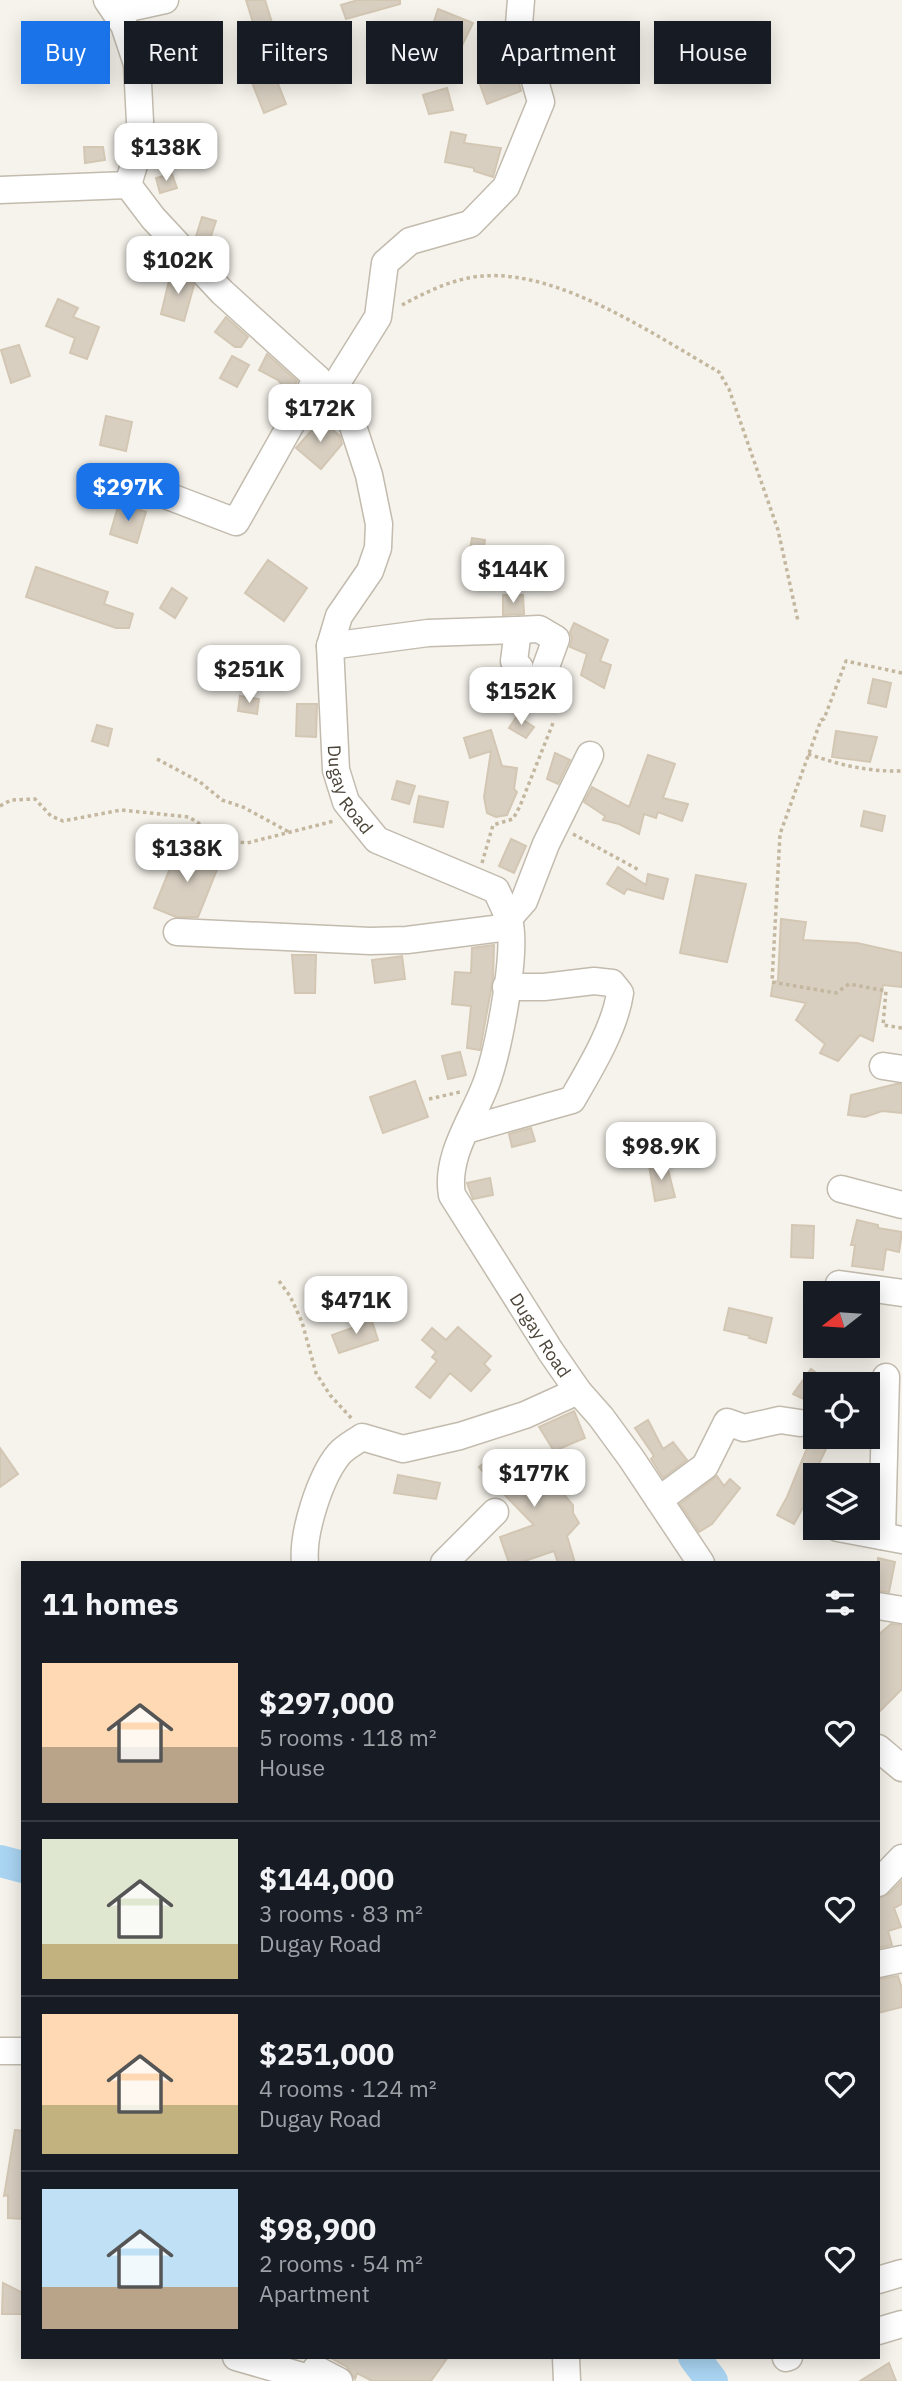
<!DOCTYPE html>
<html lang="en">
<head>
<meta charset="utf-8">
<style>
  body { margin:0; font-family:"IBM Plex Sans",sans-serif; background:#242831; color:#f1f3f6; height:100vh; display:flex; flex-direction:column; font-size:26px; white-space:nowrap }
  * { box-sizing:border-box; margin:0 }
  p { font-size:23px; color:#9ea1a6 }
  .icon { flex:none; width:38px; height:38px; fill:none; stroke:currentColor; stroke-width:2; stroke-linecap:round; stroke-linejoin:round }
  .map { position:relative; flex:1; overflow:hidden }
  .panel { position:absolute; left:21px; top:1561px; width:859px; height:798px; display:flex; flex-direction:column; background:#171b24; border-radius:0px; box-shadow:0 4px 18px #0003 }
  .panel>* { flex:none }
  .banner { position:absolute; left:21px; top:21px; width:861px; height:63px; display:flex; gap:14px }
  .needle { width:46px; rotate:253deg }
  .tools { position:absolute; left:803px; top:1281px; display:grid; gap:14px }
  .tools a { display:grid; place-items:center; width:77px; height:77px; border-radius:0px; background:#171b24; box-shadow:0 4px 18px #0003; font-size:35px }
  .price { position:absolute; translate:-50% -60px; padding:0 16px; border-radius:14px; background:#fff; color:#222; font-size:23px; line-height:46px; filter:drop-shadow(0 2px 4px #0008) }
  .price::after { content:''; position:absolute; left:50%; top:42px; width:21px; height:16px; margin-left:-10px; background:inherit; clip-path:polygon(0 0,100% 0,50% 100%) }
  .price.active { background:#1a73e8; color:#fff }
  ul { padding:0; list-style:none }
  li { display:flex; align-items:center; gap:21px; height:175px; padding:0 21px }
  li+li { border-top:2px solid #363941 }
  li span { display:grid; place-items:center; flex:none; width:196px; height:140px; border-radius:0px; color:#555 }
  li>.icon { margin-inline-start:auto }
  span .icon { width:84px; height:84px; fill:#fffc; stroke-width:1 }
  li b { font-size:30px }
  h2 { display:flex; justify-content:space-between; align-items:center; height:84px; padding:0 21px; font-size:30px }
  .tag { padding:0 24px; border-radius:0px; background:#171b24; box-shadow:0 4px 18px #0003; font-size:24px; line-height:63px }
  .tag.active { background:#1a73e8; color:#fff }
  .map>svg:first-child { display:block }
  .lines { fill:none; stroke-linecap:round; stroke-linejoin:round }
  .river { stroke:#a9d4f2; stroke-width:32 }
  .building { fill:#d8cfc1; stroke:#d3c7b4; stroke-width:2 }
  .minor-casing { stroke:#c2bbae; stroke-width:29 }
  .path { stroke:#c4b79f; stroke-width:3.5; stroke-dasharray:3.5 3.5; stroke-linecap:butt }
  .minor { stroke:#fff; stroke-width:26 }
  .labels { text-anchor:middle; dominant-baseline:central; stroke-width:5; stroke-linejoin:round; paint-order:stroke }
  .street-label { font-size:18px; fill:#4b4439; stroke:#fff }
</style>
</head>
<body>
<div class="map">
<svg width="902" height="2381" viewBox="0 0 902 2381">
  <rect width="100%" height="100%" fill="#f6f3ec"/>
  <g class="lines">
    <path class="river" d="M0,1861L23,1867
      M694,2357L712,2381"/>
  </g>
  <path class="building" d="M246,0H265L277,39L260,45Z
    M358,0H400V4L346,19L341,5Z
    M438,9L473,23L456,58L427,43Z
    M269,61L286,104L264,113L247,70Z
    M515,69L521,91L487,104L478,79Z
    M447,88L453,110L429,114L423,95Z
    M451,132L466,135L464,143L501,148L493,177L474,171V168L445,162Z
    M84,147H103L105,160L85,163Z
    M172,174L177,188L160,193L156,178Z
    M202,217L216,221L208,245L195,240Z
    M172,268L180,270L194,285L184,321L161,314Z
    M58,299L78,308L73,317L99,327L87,359L70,353L75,338L46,326Z
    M226,317L248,337L241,347H235L215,332Z
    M19,345L30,376L11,383L1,350Z
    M267,354L297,381L290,394L278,380L259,370Z
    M232,356L249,365L237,387L220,378Z
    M106,416L132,422L126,451L100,445Z
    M321,420L340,436L342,444L321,469L296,448Z
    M119,503L146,512L137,543L110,534Z
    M472,538L485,540L480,570L467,568Z
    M268,560L307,588L284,621L245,593Z
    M36,567L108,592L104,604L133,614L129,628H116L26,597Z
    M172,588L187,598L175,618L160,608Z
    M503,595H523L524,614L503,615Z
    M574,623L608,640L600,661L611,665L604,688L581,675L587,654L570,647L572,638L570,632Z
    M873,679L891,683L886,707L868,703Z
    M240,696L259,699L257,714L238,711Z
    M297,704H317L316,737L296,736Z
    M517,716L534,727L526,738L509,728Z
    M97,725L112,729L108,746L92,741Z
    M491,730L502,766L517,768L514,789L517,792L507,815L496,817L487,813L484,797L491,751L470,758L464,738Z
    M836,731L877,737L870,762L832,757Z
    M555,753L570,760L558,784L547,779Z
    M648,755L675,764L663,798L688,804L682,821L658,812L656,818L644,814L639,834L619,824L603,820L605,816L584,802L592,787L629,807Z
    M397,781L415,786L409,804L392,799Z
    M419,796L448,802L443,827L414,822Z
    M864,811L885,816L882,831L861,826Z
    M511,839L526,846L514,873L499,866Z
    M179,846L220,862L198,917H176L154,908Z
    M618,867L646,885L648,874L668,879L663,899L627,889L624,894L607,884Z
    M696,875L746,884L727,962L680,953Z
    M781,919L806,922L803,940L857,943L902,953V987L883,985L873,1041L860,1035L838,1061L820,1053L825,1044L796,1020L806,1003L771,996L773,982L778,981Z
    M494,945L493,979L480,1050L467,1048L471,1006L452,1004L455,972L471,973L472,948Z
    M292,955H316L315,993H295Z
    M402,956L405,979L375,983L372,960Z
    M460,1052L466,1075L448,1079L442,1056Z
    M415,1081L428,1117L383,1133L370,1097Z
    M896,1084H902V1113L882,1111L865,1117L848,1115L851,1095Z
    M531,1128L535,1141L512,1147L509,1134Z
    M666,1162L675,1197L655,1201L649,1165Z
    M490,1178L493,1195L473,1199L467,1183Z
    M857,1220L878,1225V1228L902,1232L899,1252L886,1249L883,1270L852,1266L855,1245H851Z
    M792,1225L814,1226L813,1258L791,1257Z
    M729,1308L772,1318L766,1343L749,1338L750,1336L724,1330Z
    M371,1318L378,1340L339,1353L332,1335L355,1327L354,1324Z
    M458,1327L491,1356L484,1364L490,1370L471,1391L450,1373L430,1398L416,1387L437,1361L432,1357L436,1352L422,1340L432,1328L446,1340Z
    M811,1369L822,1377L806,1400L793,1394Z
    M574,1411L585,1438L554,1451L539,1427Z
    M648,1420L663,1449L673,1442L687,1460L663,1478L651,1459L654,1456L635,1428Z
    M810,1441L826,1449L815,1472L818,1473L805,1504L794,1524L777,1515L787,1497Z
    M0,1448L18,1474L0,1487Z
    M540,1450L558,1469L549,1477L573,1505V1513L579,1523L567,1536L575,1563H558L554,1551L519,1563H509L500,1537L534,1525L495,1485L494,1486L479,1467L499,1452L515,1473Z
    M398,1475L440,1483L436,1499L394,1493Z
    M717,1476L724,1486L730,1479L740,1488L712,1524L699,1532L680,1504Z
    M878,1558L895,1562L889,1592L878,1591Z
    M891,1624L902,1625V1689L878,1713V1635Z
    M902,1881V1904L894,1908L901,1927L888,1931L892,1945L878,1948V1898L889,1894Z
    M898,1976L902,1989V2007L878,2013V1979Z
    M15,2130L23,2131V2219L8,2218V2195L4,2196Z
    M3,2283L23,2293V2314H2Z
    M329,2357H448L431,2381H372L357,2373L355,2379L347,2367Z
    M889,2363L896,2381H860Z"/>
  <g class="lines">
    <defs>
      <g id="minor">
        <path d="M107,0L124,25L137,64L141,141L128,185"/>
        <path d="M115,11L165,0"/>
        <path id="s1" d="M128,185L153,218L222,292L317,378L351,420L369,475L379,524L378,548L370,571L339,616L330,646L336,770L346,802L377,840L496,890C500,899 506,910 509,920C518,951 498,1052 486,1084C473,1119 445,1156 452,1195L551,1352L578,1391L601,1417L631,1458L701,1563"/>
        <path d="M0,190L128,185"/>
        <path d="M330,394L378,317L385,263L410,241L470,224L506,187L541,102L519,25L521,0"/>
        <path d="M126,480L236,522L317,378"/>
        <path d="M518,630L514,661L520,668V685"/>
        <path d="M330,646L428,633L518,630L539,629L556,639L544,672"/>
        <path d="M509,918L524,901L546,844L590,755"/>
        <path d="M177,932L370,941L407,940L510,927"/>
        <path d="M883,1066L902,1069"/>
        <path d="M466,1130L572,1100C590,1069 615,1028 620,993L612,983L594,981L544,987H506"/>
        <path d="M841,1189L902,1205"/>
        <path d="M839,1284L902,1293"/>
        <path d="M659,1500L705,1466L727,1422L744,1428L780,1420L800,1423"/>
        <path d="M838,1528L902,1540"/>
        <path d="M882,1536L886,1377"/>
        <path d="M305,1563C302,1533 320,1477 339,1454C345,1447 355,1442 362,1437L403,1449L460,1436L525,1415L578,1391"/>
        <path d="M444,1563L495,1512"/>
        <path d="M878,1606L902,1610"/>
        <path d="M878,1748L902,1768"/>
        <path d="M878,1883L902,1858"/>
        <path d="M878,1964L902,1959"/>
        <path d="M0,2051H23"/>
        <path d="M878,2280L902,2273"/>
        <path d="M878,2331L902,2324"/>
        <path d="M236,2357L312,2379"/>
        <path d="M566,2357L567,2381"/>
        <path d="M786,2358L789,2357"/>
        <path d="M312,2381L316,2369L339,2381"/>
      </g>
    </defs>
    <use href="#minor" class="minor-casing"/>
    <path class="path" d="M402,305C426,292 454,278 483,276C560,270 654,335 719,372L729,389L778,530L798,621
      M902,673L846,661L824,719L821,720L780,834L772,982L836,993L849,984L886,991L883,1025L902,1028
      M808,754C840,765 869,772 902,771
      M157,759L200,782L222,800L243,807L289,832
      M0,806L11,800L35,799L51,816L63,821L121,810L189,817L224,840L247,843L334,821
      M573,834L639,870
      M482,863L493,825L513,819L520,806L553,723
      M429,1099L460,1092
      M279,1281L290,1296L302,1322L316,1373L330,1395L353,1420"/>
    <use href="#minor" class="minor"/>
  </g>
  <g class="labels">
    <g class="street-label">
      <text stroke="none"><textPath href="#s1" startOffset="714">Dugay Road</textPath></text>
      <text stroke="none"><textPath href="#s1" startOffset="1386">Dugay Road</textPath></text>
    </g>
  </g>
</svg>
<div class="tools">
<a><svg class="needle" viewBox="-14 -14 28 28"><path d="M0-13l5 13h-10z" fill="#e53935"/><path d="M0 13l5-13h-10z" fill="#9ea1a6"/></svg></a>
<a><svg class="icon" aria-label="locate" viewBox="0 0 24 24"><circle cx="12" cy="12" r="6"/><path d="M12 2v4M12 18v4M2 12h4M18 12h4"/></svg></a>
<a><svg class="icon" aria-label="layers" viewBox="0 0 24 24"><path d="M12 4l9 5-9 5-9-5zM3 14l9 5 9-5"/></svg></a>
</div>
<b class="price" style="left:166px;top:183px">$138K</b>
<b class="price" style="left:178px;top:296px">$102K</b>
<b class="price" style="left:320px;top:444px">$172K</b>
<b class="price active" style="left:128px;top:523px">$297K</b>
<b class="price" style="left:513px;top:605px">$144K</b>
<b class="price" style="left:249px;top:705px">$251K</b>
<b class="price" style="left:521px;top:727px">$152K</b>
<b class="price" style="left:187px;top:884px">$138K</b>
<b class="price" style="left:661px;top:1182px">$98.9K</b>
<b class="price" style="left:356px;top:1336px">$471K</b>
<b class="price" style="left:534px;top:1509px">$177K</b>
<div class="banner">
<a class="tag active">Buy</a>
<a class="tag">Rent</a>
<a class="tag">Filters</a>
<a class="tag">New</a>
<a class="tag">Apartment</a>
<a class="tag">House</a>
</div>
<section class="panel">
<h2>11 homes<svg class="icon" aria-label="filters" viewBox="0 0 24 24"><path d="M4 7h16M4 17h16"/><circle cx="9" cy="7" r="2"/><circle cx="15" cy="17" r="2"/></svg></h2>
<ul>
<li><span style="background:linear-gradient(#ffd9b3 60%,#b9a48a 0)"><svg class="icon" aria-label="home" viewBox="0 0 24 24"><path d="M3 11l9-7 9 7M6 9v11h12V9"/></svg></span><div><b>$297,000</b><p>5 rooms · 118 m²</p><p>House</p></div><svg class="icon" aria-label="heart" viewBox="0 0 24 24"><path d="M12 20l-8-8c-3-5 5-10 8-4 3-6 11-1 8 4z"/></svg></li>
<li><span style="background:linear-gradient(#dfe7d0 75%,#c2b280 0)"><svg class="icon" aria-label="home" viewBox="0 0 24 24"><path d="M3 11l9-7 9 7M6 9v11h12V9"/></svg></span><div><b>$144,000</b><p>3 rooms · 83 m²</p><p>Dugay Road</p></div><svg class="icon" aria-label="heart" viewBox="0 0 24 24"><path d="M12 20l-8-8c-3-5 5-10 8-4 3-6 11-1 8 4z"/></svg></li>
<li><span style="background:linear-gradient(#ffd9b3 65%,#c2b280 0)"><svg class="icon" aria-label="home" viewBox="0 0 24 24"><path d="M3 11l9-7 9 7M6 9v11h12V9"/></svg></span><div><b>$251,000</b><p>4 rooms · 124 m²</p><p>Dugay Road</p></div><svg class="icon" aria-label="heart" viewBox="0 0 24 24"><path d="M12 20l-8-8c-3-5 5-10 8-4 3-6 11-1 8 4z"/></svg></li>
<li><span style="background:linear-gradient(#bfe0f5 70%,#b9a48a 0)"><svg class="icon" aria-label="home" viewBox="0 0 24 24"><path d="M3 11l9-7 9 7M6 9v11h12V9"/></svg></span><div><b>$98,900</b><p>2 rooms · 54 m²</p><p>Apartment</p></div><svg class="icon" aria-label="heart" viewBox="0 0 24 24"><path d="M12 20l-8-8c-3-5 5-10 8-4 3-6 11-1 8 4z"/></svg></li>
</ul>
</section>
</div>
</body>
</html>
